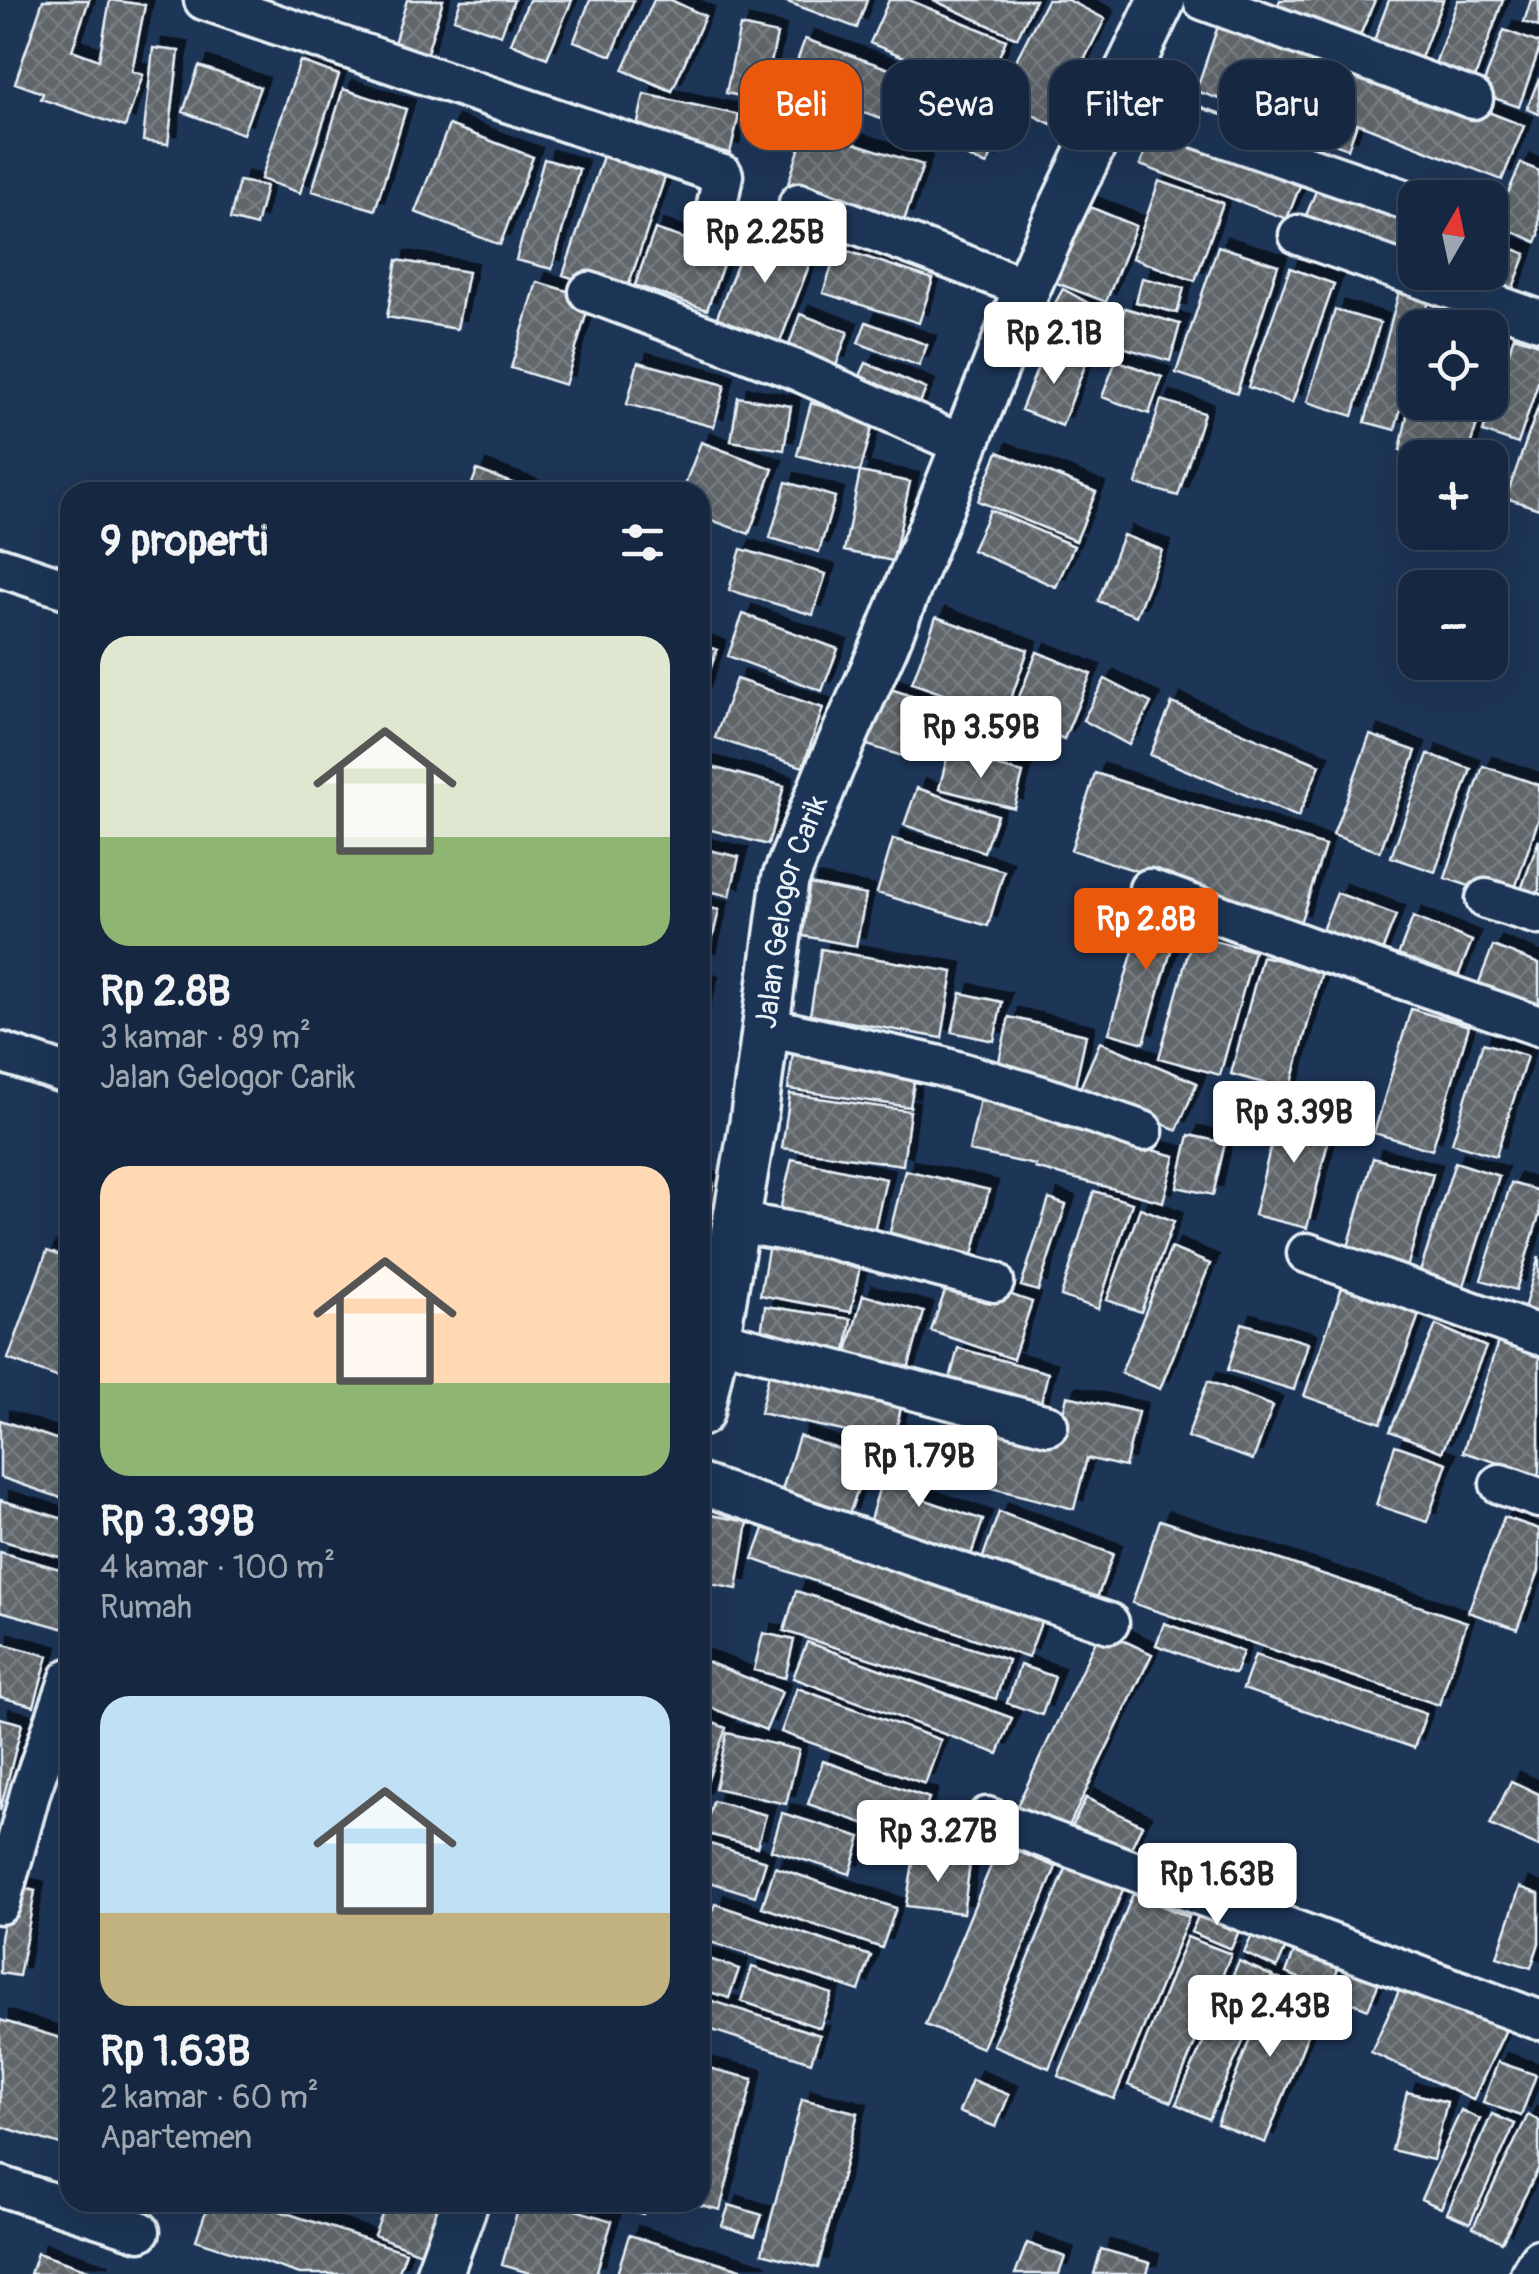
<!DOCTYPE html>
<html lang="id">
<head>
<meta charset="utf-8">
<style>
  body { margin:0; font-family:Pangolin,sans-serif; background:#23344c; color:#f1f3f6; height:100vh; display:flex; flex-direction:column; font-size:38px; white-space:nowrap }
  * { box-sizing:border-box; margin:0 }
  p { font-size:32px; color:#9ea6b1 }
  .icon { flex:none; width:55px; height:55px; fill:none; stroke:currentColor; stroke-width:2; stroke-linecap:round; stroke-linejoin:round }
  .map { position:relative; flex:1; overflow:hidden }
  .sheet { position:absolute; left:60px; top:482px; width:650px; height:1730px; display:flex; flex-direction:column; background:#162841; border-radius:30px; box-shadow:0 10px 40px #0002,0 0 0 2px #35445a }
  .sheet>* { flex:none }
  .banner { position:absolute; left:740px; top:60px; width:648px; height:90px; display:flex; gap:20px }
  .needle { width:65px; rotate:9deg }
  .fabs { position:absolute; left:1398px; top:180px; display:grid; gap:20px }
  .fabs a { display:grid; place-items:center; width:110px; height:110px; border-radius:20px; background:#162841; box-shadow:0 10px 40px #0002,0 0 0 2px #35445a; font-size:50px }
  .price { position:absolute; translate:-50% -85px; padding:0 22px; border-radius:10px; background:#fff; color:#222; font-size:32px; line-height:65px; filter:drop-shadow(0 2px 5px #0008) }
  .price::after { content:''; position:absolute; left:50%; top:60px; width:30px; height:22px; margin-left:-15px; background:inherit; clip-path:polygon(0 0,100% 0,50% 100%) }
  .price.on { background:#ea580c; color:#fff }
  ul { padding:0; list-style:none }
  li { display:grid; align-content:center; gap:20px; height:530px; padding:0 40px }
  li span { display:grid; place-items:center; height:310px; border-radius:30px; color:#555 }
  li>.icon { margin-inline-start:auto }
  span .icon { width:180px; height:180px; fill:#fffc; stroke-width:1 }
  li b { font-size:42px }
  h2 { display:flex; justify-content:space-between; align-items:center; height:120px; padding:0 40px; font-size:42px }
  .pill { padding:0 35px; border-radius:30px; background:#162841; box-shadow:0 10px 40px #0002,0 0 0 2px #35445a; font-size:35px; line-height:90px }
  .pill.on { background:#ea580c; color:#fff }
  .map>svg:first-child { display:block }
  .building { fill:url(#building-cross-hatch); stroke:#e8f1f8; stroke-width:2.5; filter:url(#shadow) }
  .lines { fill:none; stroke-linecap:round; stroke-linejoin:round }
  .minor-casing { stroke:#e8f1f8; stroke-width:45 }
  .tertiary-casing { stroke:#e8f1f8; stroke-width:52 }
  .minor { stroke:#1d3557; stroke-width:38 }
  .tertiary { stroke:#1d3557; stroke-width:45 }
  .labels { text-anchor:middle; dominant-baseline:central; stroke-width:9; stroke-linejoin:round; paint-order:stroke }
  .street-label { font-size:30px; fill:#e8f1f8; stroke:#1d3557 }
</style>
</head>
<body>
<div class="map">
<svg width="1539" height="2274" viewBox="0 0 1539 2274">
  <defs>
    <pattern id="building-cross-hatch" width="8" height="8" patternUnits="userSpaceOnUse" patternTransform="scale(2.5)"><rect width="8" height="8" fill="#60666b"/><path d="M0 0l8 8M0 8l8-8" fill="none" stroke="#777c81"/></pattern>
    <filter id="shadow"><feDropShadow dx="9" dy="-9" stdDeviation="0" flood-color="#0009"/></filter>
  </defs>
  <rect width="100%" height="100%" fill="#1d3557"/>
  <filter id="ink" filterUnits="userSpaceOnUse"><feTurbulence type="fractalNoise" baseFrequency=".01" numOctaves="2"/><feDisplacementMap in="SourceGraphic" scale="20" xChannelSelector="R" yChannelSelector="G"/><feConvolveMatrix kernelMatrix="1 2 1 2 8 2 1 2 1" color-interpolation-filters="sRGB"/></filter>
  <g filter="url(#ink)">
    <path class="building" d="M43,0H89L72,50L99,60L110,0L145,5L132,71L143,75L125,127L41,99L43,93L15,83Z
      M407,0H443L425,59L392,50Z
      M461,0H514L501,35L454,19Z
      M529,0H572L547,58L511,43Z
      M590,0H634L612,56L574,41Z
      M654,0H671L705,16L672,91L623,70Z
      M782,0H867L857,28Z
      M889,0H909L1006,40L985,90L870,43Z
      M933,0H1035L1017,38Z
      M1047,0H1068L1105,19L1051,124L997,97Z
      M1280,0H1375L1355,47L1275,13Z
      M1389,0H1443L1416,71L1369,54Z
      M1458,0H1503L1470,92L1430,78Z
      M1531,0H1539V27L1524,22Z
      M1222,14L1317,46L1291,123L1196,91Z
      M740,26L777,34L763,101L726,93Z
      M1504,30L1539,43V50L1519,107L1480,93Z
      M805,39L906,75L889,122L788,86Z
      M153,48L179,51L168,144L143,141Z
      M1330,50L1524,126L1502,180L1357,123L1348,149L1301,132Z
      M300,61L339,75L300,193L261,179Z
      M199,66L260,87L243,134L183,112Z
      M923,76L1010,112L987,165L901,128Z
      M1539,78V114L1527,109Z
      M343,89L406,109L375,210L312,191Z
      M644,94L739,115L730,153L636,132Z
      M1158,118L1305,173L1287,219L1140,165Z
      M449,125L533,157L500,245L415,212Z
      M806,128L923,165L904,221L788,184Z
      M604,153L666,174L625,296L563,275Z
      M544,159L579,169L552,269L516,260Z
      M1521,163L1539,171V235L1536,242L1495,223Z
      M1321,179L1413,217L1394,264L1302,225Z
      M239,181L266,186L256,226L230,219Z
      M1159,181L1223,203L1195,281L1132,258Z
      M1085,205L1136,226L1106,302L1054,282Z
      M755,218L818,242L775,355L712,330Z
      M655,229L727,253L707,310L635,285Z
      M1490,240L1526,254L1506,306L1418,272H1490Z
      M1218,246L1278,265L1237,393L1176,373Z
      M838,248L933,279L919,323L823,293Z
      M397,260L468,272L457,329L387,317Z
      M1290,268L1334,284L1292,403L1248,387Z
      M1142,278L1184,288L1177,313L1136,302Z
      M537,282L591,298L565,385L511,368Z
      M1401,284L1431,292L1422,328H1415V354L1395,430L1365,422Z
      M1063,289L1097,308L1082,333L1049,314Z
      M1125,308L1180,324L1170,361L1115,345Z
      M1335,310L1380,323L1353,416L1307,402Z
      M800,314L848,332L836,366L788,348Z
      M1452,317L1483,328H1448Z
      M866,322L927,345L919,366L858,343Z
      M1490,330L1506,335L1490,385Z
      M1514,336L1539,344V380L1518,444L1483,432Z
      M1046,347L1086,363L1062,426L1021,410Z
      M1116,360L1162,377L1149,414L1102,397Z
      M638,362L725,385L714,427L627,404Z
      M866,363L926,389L913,419L852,393Z
      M1413,386L1415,387V402H1484L1466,458H1423L1400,450Z
      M738,397L791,406L784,450L731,441Z
      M1161,400L1204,413L1178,496L1136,484Z
      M811,403L874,421L860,472L797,455Z
      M1539,405V509L1506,498Z
      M701,442L773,469L749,534L700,516V492H682Z
      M998,452L1096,492L1076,541L978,501Z
      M477,470L536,492H469Z
      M860,472L910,482L893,561L844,551Z
      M786,482L835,497L819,552L770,538Z
      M990,510L1074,546L1056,587L972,550Z
      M1123,535L1162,550L1136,616L1098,601Z
      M741,549L826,574L813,615L729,590Z
      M743,614L838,649L822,691L728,656Z
      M936,617L1028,650L1005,716L912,683Z
      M700,644L717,650L700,698Z
      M1037,652L1091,674L1064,739L1011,717Z
      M736,679L823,708L803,767L715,738Z
      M1105,679L1151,703L1129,745L1083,720Z
      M884,687L937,704L918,761L864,744Z
      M1172,703L1320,765L1298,817L1150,755Z
      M957,711L1008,725L999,756L947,741Z
      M1370,735L1416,751L1380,852L1333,835Z
      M948,754L1023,773L1014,808L939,789Z
      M1428,754L1471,769L1435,872L1391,857Z
      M700,764L784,786L768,845L700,827Z
      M1483,766L1539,785V818L1511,900L1445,878Z
      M1095,773L1325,846L1300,923L1071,850Z
      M917,788L997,815L984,852L904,825Z
      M893,839L1004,871L988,926L877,893Z
      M1539,840V906L1518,898Z
      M700,848L739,857L730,896L700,889Z
      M809,884L866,895L856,946L798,935Z
      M1337,893L1396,915L1379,959L1320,935Z
      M1147,903L1182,913L1144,1043L1109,1033Z
      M700,906L719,910L707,962L700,960Z
      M1413,917L1472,941L1455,984L1396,961Z
      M1193,935L1254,951L1220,1075L1159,1058Z
      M1493,946L1539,964V1001L1534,1012L1476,990Z
      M821,949L953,972L942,1038L810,1015Z
      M1262,956L1322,971L1290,1090L1231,1074Z
      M700,982L709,985L700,1018Z
      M961,993L1002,1002L994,1041L952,1032Z
      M1411,1009L1469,1026L1432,1150L1374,1133Z
      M1009,1017L1086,1035L1074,1091L996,1074Z
      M1100,1042L1197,1083L1177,1130L1080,1088Z
      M1483,1043L1527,1056L1496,1156L1452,1143Z
      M794,1046L917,1064L910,1107L788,1089Z
      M790,1094L910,1111L903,1165L782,1148Z
      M981,1094L1062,1111L1059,1126L1175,1156L1163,1202L1035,1168V1165L969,1151Z
      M1281,1104L1334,1117L1307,1228L1254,1215Z
      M1189,1135L1225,1143L1213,1195L1177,1187Z
      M1373,1158L1433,1174L1407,1268L1347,1251Z
      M792,1159L886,1179L871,1245L777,1223Z
      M1455,1162L1499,1176L1463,1289L1419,1275Z
      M905,1170L989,1190L971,1263L886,1248Z
      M700,1181L713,1183L700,1271Z
      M1511,1183L1539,1191V1216L1516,1290L1481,1280Z
      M1094,1191L1132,1203L1098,1309L1061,1296Z
      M1049,1199L1066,1205L1038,1291L1021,1286Z
      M1140,1208L1174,1221L1141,1312L1107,1300Z
      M771,1233L863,1250L851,1312L760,1295Z
      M1171,1248L1210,1264L1160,1389L1121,1373Z
      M47,1251L70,1259V1382L8,1359Z
      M1539,1256V1320L1522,1316Z
      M951,1274L1032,1302L1013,1359L931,1331Z
      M1346,1276L1423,1303L1381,1423L1304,1396Z
      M863,1295L924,1312L906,1376L845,1359Z
      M765,1306L851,1319L845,1359L759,1347Z
      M1242,1323L1308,1343L1294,1390L1228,1370Z
      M1436,1325L1486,1347L1442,1452L1390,1431Z
      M1500,1335L1539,1348V1472L1537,1475L1463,1452Z
      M958,1348L1048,1373L1037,1418L946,1394Z
      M772,1360L905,1390L893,1442L760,1413Z
      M1208,1381L1273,1406L1253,1460L1187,1437Z
      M1067,1396L1138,1412L1125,1467L1087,1458L1074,1509L968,1482L984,1419L1057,1438Z
      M0,1420L70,1444V1501L0,1477Z
      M799,1436L868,1459L848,1518L780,1496Z
      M893,1442L927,1453L914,1496L983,1520L969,1561L867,1530Z
      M1395,1445L1447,1463L1427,1522L1376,1505Z
      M0,1500L70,1521V1560L0,1540Z
      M999,1512L1113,1554L1093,1609L979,1568Z
      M700,1513L748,1522L737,1589L700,1582Z
      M1504,1517L1539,1529V1571L1517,1629L1468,1612Z
      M768,1518L1043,1617L1028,1658L753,1559Z
      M1160,1520L1467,1622L1439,1705L1132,1603Z
      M0,1552L70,1572V1613L65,1629L0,1611Z
      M796,1591L1008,1660L996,1699L784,1631Z
      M1164,1623L1243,1652L1235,1674L1156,1645Z
      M1101,1630L1152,1654L1067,1830L1017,1806Z
      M763,1633L794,1640L785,1678L754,1670Z
      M807,1642L1012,1718L998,1754L793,1678Z
      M0,1643L48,1656L34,1706L0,1697Z
      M1255,1655L1426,1714L1414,1748L1243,1689Z
      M700,1659L782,1692L766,1730L700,1703Z
      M1020,1665L1055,1677L1042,1715L1007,1703Z
      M797,1688L941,1740L925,1784L781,1732Z
      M0,1718L22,1724L0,1811Z
      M700,1718L726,1728L700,1802Z
      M727,1733L799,1750L786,1804L715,1788Z
      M823,1761L929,1798L914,1841L808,1804Z
      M1511,1781L1539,1794V1847L1490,1825Z
      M1086,1798L1142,1825L1127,1856L1071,1829Z
      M713,1801L766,1815L757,1847L704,1833Z
      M782,1813L861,1837L850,1874L771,1850Z
      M700,1841L766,1861L755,1896L700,1879Z
      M1000,1844L1056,1867L982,2048L925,2025Z
      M914,1856L970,1864L963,1913L906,1906Z
      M1068,1864L1124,1887L1049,2068L993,2045Z
      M775,1867L896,1908L882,1948L762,1907Z
      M11,1885L35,1891L19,1976L0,1973V1938Z
      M1520,1887L1539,1894V1943L1531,1968L1497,1957Z
      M1133,1894L1189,1917L1114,2099L1058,2076Z
      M715,1904L871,1956L859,1991L704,1940Z
      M1202,1908L1242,1924L1231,1949L1191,1932Z
      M1255,1929L1287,1944L1277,1968L1244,1953Z
      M1187,1937L1231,1954L1171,2102L1128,2085Z
      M1297,1944L1341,1961L1330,1990L1286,1973Z
      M700,1956L739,1969L729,1998L700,1989Z
      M1239,1961L1272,1976L1209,2119L1176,2104Z
      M752,1967L832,1994L820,2028L741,2001Z
      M1349,1968L1380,1980L1368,2009L1338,1997Z
      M1274,1977L1323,1996L1265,2143L1217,2124Z
      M1404,1980L1507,2027L1473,2100L1371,2052Z
      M700,1997L820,2035L811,2062L700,2026Z
      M0,2020L70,2041V2148L0,2126Z
      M1498,2062L1536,2075L1521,2116L1483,2102Z
      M700,2066L753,2079L720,2210L689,2202H700Z
      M972,2080L1009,2095L996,2127L959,2112Z
      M1407,2092L1447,2102L1433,2160L1392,2150Z
      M802,2099L858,2113L818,2268L762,2253Z
      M1461,2110L1480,2119L1441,2208L1421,2199Z
      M1492,2114L1515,2124L1470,2223L1447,2213Z
      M1528,2115L1539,2121V2167L1502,2242L1473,2227Z
      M209,2202H252L406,2252L398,2274H300L196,2240Z
      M387,2202H441L421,2253L374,2235Z
      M520,2202H549L612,2221L596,2274H533L502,2265Z
      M596,2202H646L643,2214Z
      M729,2205L762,2215L755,2236L722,2226Z
      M629,2235L757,2274H617Z
      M1027,2243L1065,2257L1059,2274H1015Z
      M1101,2249L1150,2263L1147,2274H1094Z
      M37,2253L100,2274H30Z"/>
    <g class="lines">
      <defs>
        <path id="minor" d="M204,0L723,175L710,240
          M1203,0L1473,99
          M1113,99L1415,203
          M799,203L1027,288
          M1299,235L1539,320
          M589,292L796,370L965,446
          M0,567L70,590
          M1149,889L1312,948L1539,1026
          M1486,899L1539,915
          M767,1027L936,1065L1042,1096L1143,1131
          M0,1052L70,1075
          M736,1222L827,1238L994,1282
          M1307,1253L1539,1335
          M700,1335L1048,1425
          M700,1484L1109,1623
          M1500,1484L1539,1498
          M987,1817L1539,2020
          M0,1904L31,1790L70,1678
          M0,2186L140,2231
          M1530,2274L1539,2259"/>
        <g id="tertiary">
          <path id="s1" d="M700,1413L716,1339L753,1123L785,880L830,768L885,645L1027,288L1058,217L1162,0"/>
          <path d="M439,2274L465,2202"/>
        </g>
      </defs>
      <use href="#minor" class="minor-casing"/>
      <use href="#tertiary" class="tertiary-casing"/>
      <use href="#minor" class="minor"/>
      <use href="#tertiary" class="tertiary"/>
    </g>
  </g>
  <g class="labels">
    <g class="street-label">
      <text stroke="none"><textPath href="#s1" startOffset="510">Jalan Gelogor Carik</textPath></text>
    </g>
  </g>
</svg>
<div class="fabs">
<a><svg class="needle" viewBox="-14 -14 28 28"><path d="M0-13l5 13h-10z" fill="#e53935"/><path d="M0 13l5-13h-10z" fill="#9ea6b1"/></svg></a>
<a><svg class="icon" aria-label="locate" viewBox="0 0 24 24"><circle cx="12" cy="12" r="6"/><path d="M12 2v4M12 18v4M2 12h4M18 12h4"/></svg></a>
<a>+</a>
<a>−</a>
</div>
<b class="price" style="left:765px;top:286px">Rp 2.25B</b>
<b class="price" style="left:1054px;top:387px">Rp 2.1B</b>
<b class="price" style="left:981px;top:781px">Rp 3.59B</b>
<b class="price on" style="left:1146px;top:973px">Rp 2.8B</b>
<b class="price" style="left:1294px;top:1166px">Rp 3.39B</b>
<b class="price" style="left:919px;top:1510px">Rp 1.79B</b>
<b class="price" style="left:938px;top:1885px">Rp 3.27B</b>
<b class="price" style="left:1217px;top:1928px">Rp 1.63B</b>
<b class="price" style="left:1270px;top:2060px">Rp 2.43B</b>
<div class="banner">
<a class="pill on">Beli</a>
<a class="pill">Sewa</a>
<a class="pill">Filter</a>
<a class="pill">Baru</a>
</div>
<section class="sheet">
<h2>9 properti<svg class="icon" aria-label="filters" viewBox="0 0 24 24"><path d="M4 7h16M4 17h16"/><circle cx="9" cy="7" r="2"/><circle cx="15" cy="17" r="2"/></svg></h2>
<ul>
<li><span style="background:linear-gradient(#dfe7d0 65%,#8fb573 0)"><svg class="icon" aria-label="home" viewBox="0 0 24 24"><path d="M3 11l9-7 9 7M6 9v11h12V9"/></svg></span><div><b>Rp 2.8B</b><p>3 kamar · 89 m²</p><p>Jalan Gelogor Carik</p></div></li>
<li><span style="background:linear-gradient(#ffd9b3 70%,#8fb573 0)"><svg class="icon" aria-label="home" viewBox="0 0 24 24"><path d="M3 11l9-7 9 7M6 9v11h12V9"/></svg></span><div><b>Rp 3.39B</b><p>4 kamar · 100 m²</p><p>Rumah</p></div></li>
<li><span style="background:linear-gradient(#bfe0f5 70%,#c2b280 0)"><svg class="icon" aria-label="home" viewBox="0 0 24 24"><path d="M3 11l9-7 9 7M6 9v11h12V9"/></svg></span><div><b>Rp 1.63B</b><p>2 kamar · 60 m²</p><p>Apartemen</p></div></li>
</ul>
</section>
</div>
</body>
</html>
